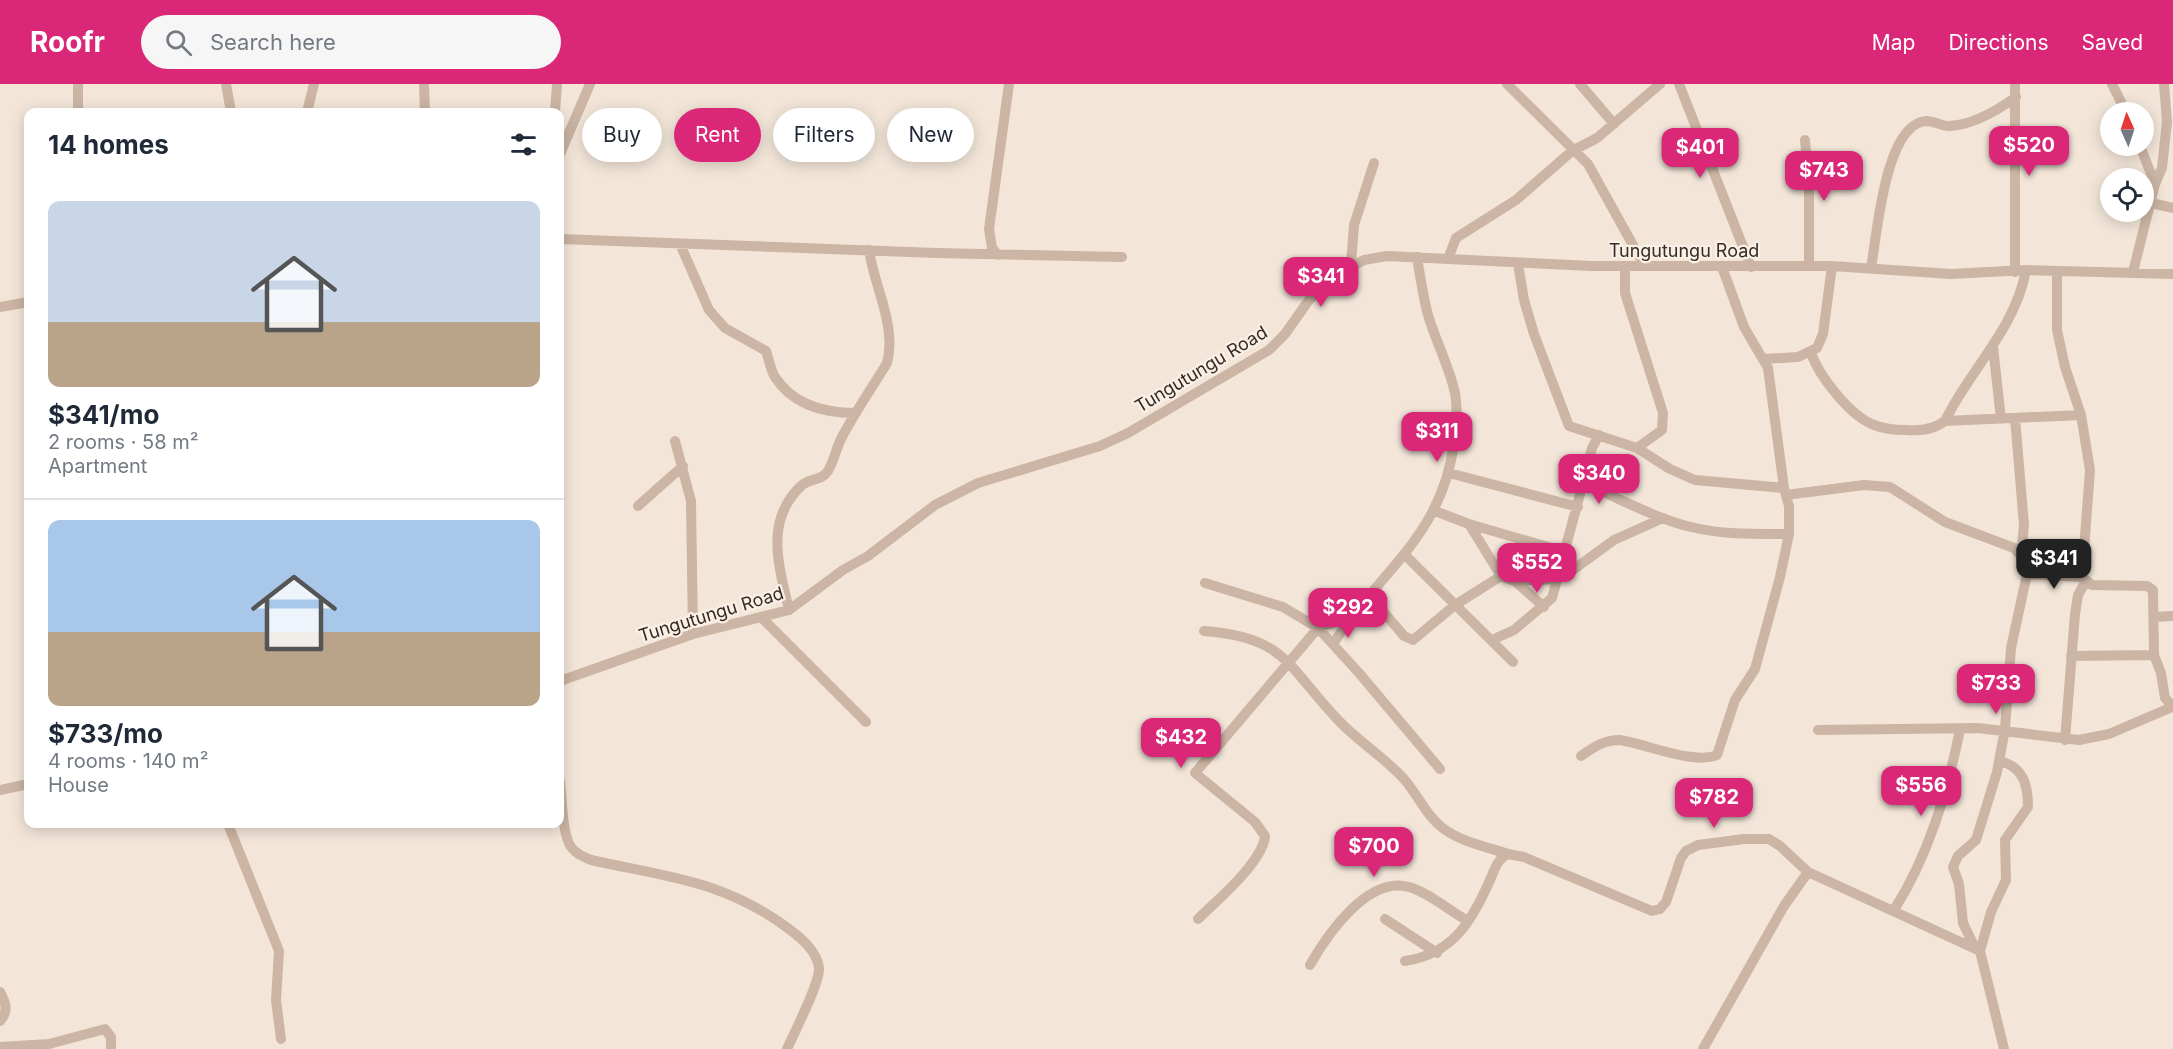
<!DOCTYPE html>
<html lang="en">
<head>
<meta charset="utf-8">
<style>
  body { margin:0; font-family:Inter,sans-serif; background:#f6f6f7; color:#1f2937; height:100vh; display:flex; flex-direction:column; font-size:22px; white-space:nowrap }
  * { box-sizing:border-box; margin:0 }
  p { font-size:20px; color:#747a83 }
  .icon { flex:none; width:33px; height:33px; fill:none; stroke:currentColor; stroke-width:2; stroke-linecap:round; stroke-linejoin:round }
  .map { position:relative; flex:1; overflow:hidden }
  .sheet { position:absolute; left:24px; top:24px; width:540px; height:720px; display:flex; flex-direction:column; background:#fff; border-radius:12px; box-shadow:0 3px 15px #0003 }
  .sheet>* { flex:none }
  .guide { position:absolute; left:582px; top:24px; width:570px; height:54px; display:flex; gap:12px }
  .needle { width:39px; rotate:357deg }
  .controls { position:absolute; left:2100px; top:18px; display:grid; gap:12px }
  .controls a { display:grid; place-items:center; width:54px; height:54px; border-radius:50%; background:#fff; box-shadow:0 3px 15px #0003; font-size:30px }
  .price { position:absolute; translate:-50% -51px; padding:0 14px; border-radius:12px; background:#db2777; color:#fff; font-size:20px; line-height:39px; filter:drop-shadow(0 2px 3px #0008) }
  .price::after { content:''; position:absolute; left:50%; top:36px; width:18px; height:14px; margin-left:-9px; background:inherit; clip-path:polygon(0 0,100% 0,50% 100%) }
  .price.active { background:#222; color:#fff }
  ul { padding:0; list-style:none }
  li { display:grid; align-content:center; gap:12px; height:318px; padding:0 24px }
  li+li { border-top:2px solid #e0e1e3 }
  li span { display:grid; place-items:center; height:186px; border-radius:12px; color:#555 }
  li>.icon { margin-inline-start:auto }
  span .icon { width:108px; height:108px; fill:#fffc; stroke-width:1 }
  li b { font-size:26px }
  h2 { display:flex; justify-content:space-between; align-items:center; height:72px; padding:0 24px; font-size:26px }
  .tag { padding:0 21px; border-radius:27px; background:#fff; box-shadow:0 3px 15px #0003; font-size:21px; line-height:54px }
  .tag.active { background:#db2777; color:#fff }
  header { display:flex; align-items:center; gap:36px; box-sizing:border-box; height:84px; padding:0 30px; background:#db2777; color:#fff }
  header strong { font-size:28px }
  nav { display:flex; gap:33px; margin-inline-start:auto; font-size:21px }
  .search { width:420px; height:54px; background:#f6f6f7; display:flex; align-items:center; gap:15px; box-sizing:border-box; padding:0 21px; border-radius:33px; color:#747a83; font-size:22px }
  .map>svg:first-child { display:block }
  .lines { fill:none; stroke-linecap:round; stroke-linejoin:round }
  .minor { stroke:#ccb5a4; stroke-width:10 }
  .labels { text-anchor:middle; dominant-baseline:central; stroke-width:4.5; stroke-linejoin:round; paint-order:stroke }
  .street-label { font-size:18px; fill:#372b26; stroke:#fbf0e5 }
</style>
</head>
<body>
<header>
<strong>Roofr</strong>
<div class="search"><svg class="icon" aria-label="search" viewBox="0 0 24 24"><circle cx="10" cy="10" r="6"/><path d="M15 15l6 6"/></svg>Search here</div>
<nav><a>Map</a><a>Directions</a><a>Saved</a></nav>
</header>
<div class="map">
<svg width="2173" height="965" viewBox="0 0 2173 965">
  <rect width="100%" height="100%" fill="#f3e6d9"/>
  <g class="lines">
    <path class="minor" d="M226,0L231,28
      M424,0L425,28
      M1507,0L1588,80L1644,181
      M1580,0L1614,40
      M1679,0L1751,183
      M2112,0L2126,28
      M78,28V0
      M307,28L314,0
      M555,28L557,0
      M1805,56L1809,100V182
      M2140,62L2155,100
      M560,70L590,0
      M2151,119L2173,124
      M560,155L937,169L1122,173
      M680,160L709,226L725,244L766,267C769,275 770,285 775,293C793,321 825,329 856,329
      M998,171L992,164L989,145L1009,0
      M1448,175L1456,154L1516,116L1572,67L1597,54L1660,0
      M1518,180L1524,216L1534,250L1569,342L1637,364L1670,385L1695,396L1784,404
      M1351,181L1354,141L1374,79
      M1625,182V209L1663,329L1662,346L1637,364
      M1871,184C1877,151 1885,38 1927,37C1934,37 1941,42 1949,42C1972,41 1998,26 2016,13
      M2057,187V246L2065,283L2081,331L2090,386L2082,493
      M2015,188V0
      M2133,188L2155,100L2162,84L2167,38L2164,0
      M0,223L28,218
      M1993,263L2001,335
      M1811,269C1819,292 1850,332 1874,341C1884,345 1894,346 1906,346C1920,347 1933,346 1945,337C1970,285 2015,246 2026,186
      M1764,275L1798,273L1817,264L1823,250L1832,182
      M2015,334L2024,441L2021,472
      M1945,337L2081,331
      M675,357L691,417L693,550
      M1449,389L1578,423
      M1583,399L1592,364L1599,351
      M1786,411L1864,401L1890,403L1945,438L2014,464L2021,472L2027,490
      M638,422L683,382
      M1435,427L1469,440L1565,468
      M1469,440L1501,492
      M1405,471L1513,578
      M1515,497L1557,495L1566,491L1614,456L1663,434
      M1205,499L1283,523L1318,544L1359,589L1440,685
      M1369,511L1404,552L1413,556L1455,521L1501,492L1515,497L1544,523
      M789,526C779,482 764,437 801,402C809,394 822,397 828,387C834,377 836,364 842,353C855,328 872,304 887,279C897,242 874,202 869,166
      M2154,533L2173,532
      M762,534L866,638
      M1204,547C1287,553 1288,584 1339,637C1359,658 1384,673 1404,695C1418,711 1426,732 1444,745C1462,758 1487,763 1508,770
      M1492,556L1514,546L1552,514L1583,399C1619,414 1654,434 1691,443C1724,451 1756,450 1789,450
      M1333,560C1379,487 1442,453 1454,359C1456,342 1458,326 1455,309C1449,282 1436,258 1428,231C1423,212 1420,192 1417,173
      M2071,572L2154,571
      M560,597L693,550L789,526L843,486L868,472L935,421L978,399L1100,362L1128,349L1269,266L1285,250L1309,216L1339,189L1364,176L1387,172L1591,182H1832L1951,190L2026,186L2173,190
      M1818,646L1978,644L2079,656L2109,650L2172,623
      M2065,656L2075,530L2078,511L2086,497
      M1581,672C1594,663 1604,656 1620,656C1646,660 1694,681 1717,671L1735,616L1755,585L1780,493L1789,450V422L1784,404L1768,284L1744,243L1722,183
      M560,697C562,714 562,750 571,763C576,770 584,773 591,776C666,793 724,796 789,845C801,854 817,867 819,884C820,899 794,949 787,965
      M0,706L28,700
      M228,740L279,867L276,916L281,955
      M1894,826C1929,771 1947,708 1960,646
      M1198,835C1216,817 1263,778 1265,752L1255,738L1195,689L1318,544L1351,532
      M1385,835L1437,869
      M1974,862L1963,839L1959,800L1953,783L1958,772L1976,756L1997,688L2005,645L2011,564L2027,490L2082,493L2092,501L2147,502L2153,506L2154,571L2161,589L2165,614L2173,623
      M1980,867L1991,828L2006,796L2005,756L2028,723C2028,700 2023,683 2000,677
      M1405,877C1453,870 1472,837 1490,796C1495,785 1497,775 1508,770L1524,773L1652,827L1660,825L1666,818L1681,774L1686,767L1698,761L1744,755H1769L1780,762L1808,788L1980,867L2004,965
      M1310,881C1327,851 1368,791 1409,803C1430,809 1449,827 1468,837
      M0,908C6,919 9,927 0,937
      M0,963L49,960L105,945L111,953V965
      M1703,965L1784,822L1808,788"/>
  </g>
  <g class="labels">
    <g class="street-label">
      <text x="1684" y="166">Tungutungu Road</text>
      <text transform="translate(1201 285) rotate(-31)">Tungutungu Road</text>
      <text transform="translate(711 530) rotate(-17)">Tungutungu Road</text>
    </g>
  </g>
</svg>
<div class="controls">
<a><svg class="needle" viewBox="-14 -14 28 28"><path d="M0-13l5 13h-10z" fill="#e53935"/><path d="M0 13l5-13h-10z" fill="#747a83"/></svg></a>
<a><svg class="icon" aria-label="locate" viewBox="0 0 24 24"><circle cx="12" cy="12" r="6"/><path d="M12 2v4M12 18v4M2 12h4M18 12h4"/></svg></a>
</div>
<b class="price" style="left:2029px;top:93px">$520</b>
<b class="price" style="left:1700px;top:95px">$401</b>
<b class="price" style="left:1824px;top:118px">$743</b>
<b class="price" style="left:1321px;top:224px">$341</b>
<b class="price" style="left:1437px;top:379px">$311</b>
<b class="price" style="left:1599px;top:421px">$340</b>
<b class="price active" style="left:2054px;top:506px">$341</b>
<b class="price" style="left:1537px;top:510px">$552</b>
<b class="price" style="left:1348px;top:555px">$292</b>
<b class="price" style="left:1996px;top:631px">$733</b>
<b class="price" style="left:1181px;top:685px">$432</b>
<b class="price" style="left:1921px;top:733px">$556</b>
<b class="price" style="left:1714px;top:745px">$782</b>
<b class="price" style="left:1374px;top:794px">$700</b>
<div class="guide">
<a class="tag">Buy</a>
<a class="tag active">Rent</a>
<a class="tag">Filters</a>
<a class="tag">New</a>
</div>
<section class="sheet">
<h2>14 homes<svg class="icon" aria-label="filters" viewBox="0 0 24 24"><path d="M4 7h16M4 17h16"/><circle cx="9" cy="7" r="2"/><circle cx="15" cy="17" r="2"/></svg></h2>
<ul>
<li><span style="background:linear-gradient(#c9d6e8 65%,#b9a48a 0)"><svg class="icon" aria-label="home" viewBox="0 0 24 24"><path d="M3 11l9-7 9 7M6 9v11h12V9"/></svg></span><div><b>$341/mo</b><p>2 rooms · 58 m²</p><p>Apartment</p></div></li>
<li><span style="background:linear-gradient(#a9c7e8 60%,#b9a48a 0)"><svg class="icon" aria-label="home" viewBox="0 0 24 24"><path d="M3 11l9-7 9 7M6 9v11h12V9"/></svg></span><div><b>$733/mo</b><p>4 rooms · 140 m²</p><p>House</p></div></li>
</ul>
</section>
</div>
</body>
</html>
